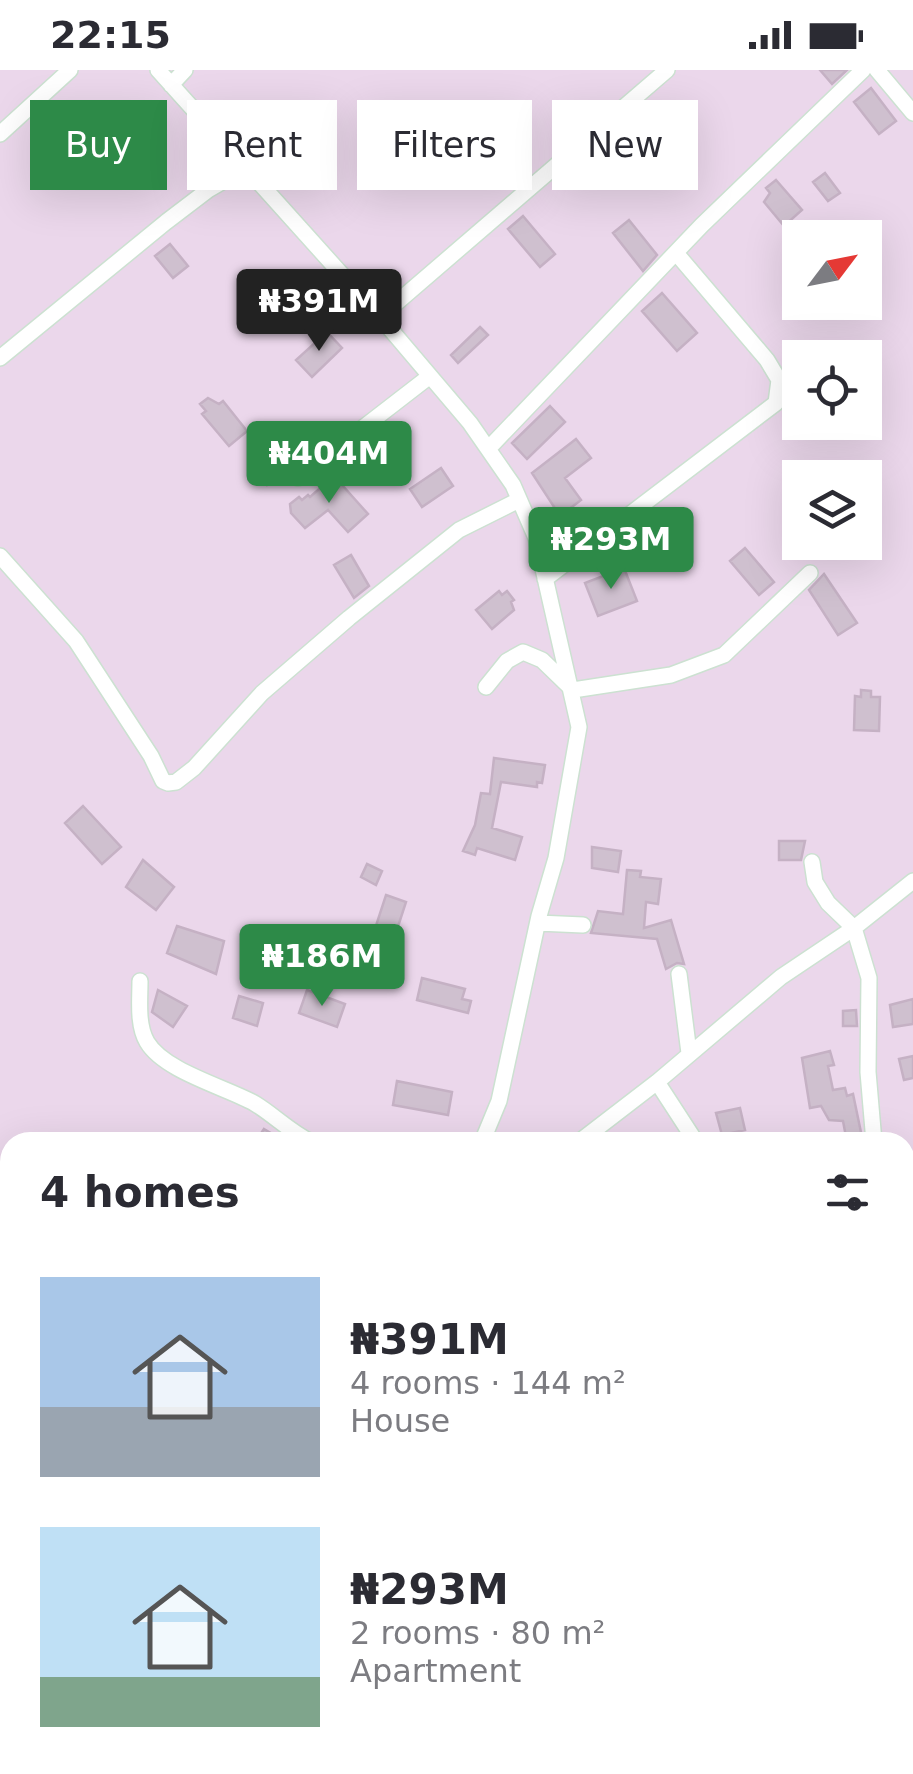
<!DOCTYPE html>
<html lang="en">
<head>
<meta charset="utf-8">
<style>
  body { margin:0; font-family:"DejaVu Sans",sans-serif; background:#f2f2f3; color:#2b2b33; height:100vh; display:flex; flex-direction:column; font-size:38px; white-space:nowrap }
  * { box-sizing:border-box; margin:0 }
  p { font-size:32px; color:#7c7c81 }
  .icon { flex:none; width:55px; height:55px; fill:none; stroke:currentColor; stroke-width:2; stroke-linecap:round; stroke-linejoin:round }
  .map { position:relative; flex:1; overflow:hidden }
  .panel { position:absolute; left:0px; top:1062px; width:915px; height:642px; display:flex; flex-direction:column; background:#fff; border-radius:30px 30px 0 0; box-shadow:0 10px 40px #0002 }
  .panel>* { flex:none }
  .banner { position:absolute; left:30px; top:30px; width:855px; height:90px; display:flex; gap:20px }
  .needle { width:65px; rotate:58deg }
  .controls { position:absolute; left:782px; top:150px; display:grid; gap:20px }
  .controls a { display:grid; place-items:center; width:100px; height:100px; border-radius:0px; background:#fff; box-shadow:0 10px 40px #0002; font-size:50px }
  .price { position:absolute; translate:-50% -85px; padding:0 22px; border-radius:10px; background:#2d8a48; color:#fff; font-size:32px; line-height:65px; filter:drop-shadow(0 2px 5px #0008) }
  .price::after { content:''; position:absolute; left:50%; top:60px; width:30px; height:22px; margin-left:-15px; background:inherit; clip-path:polygon(0 0,100% 0,50% 100%) }
  .price.on { background:#222; color:#fff }
  ul { padding:0; list-style:none }
  li { display:flex; align-items:center; gap:30px; height:250px; padding:0 40px }
  li span { display:grid; place-items:center; flex:none; width:280px; height:200px; border-radius:0px; color:#555 }
  li>.icon { margin-inline-start:auto }
  span .icon { width:120px; height:120px; fill:#fffc; stroke-width:1 }
  li b { font-size:42px }
  h2 { display:flex; justify-content:space-between; align-items:center; height:120px; padding:0 40px; font-size:42px }
  .pill { padding:0 35px; border-radius:0px; background:#fff; box-shadow:0 10px 40px #0002; font-size:35px; line-height:90px }
  .pill.on { background:#2d8a48; color:#fff }
  .status { display:flex; justify-content:space-between; align-items:center; height:70px; padding:0 50px; background:#fff; direction:ltr }
  .status svg { height:28px; fill:currentColor }
  .map>svg:first-child { display:block }
  .industrial { fill:#d8e2df }
  .building { fill:#cfc0cf; stroke:#c5b1c4; stroke-width:2.5 }
  .lines { fill:none; stroke-linecap:round; stroke-linejoin:round }
  .lane-casing { stroke:#cce1d1; stroke-width:10 }
  .street-casing { stroke:#cce1d1; stroke-width:18 }
  .lane { stroke:#fff; stroke-width:8 }
  .street { stroke:#fff; stroke-width:15 }
</style>
</head>
<body>
<div class="status"><b>22:15</b><svg viewBox="0 0 49 12"><path d="M0 12V9h3v3zM5 12V6h3v6zM10 12V3h3v9zM15 12V0h3v12zM26 1h20v11H26zM47 4h2v5h-2z"/></svg></div>
<div class="map">
<svg width="913" height="1704" viewBox="0 0 913 1704">
  <rect width="100%" height="100%" fill="#ebd7eb"/>
  <path class="industrial" d="M10,1631V1695H189L197,1704H0V1639Z"/>
  <path class="building" d="M820,0H847L832,14Z
    M871,18L896,51L879,64L854,32Z
    M825,103L840,123L828,131L813,112Z
    M776,110L802,140L784,156L764,132L770,123L766,118Z
    M523,146L555,184L540,197L508,159Z
    M629,150L657,185L643,201L613,163Z
    M170,174L188,196L173,208L155,186Z
    M324,220L336,231L322,246L311,235L313,232L310,229L318,221L321,224Z
    M662,223L697,263L677,281L642,241Z
    M480,257L488,265L458,293L451,285Z
    M327,262L342,278L312,307L296,290Z
    M208,328L219,334L223,331L247,361L229,376L202,344L206,341L200,334Z
    M550,336L565,352L527,389L512,373Z
    M576,369L591,388L565,408L581,430L560,446L532,403Z
    M264,381L281,403L267,415L249,393Z
    M441,398L453,416L422,437L410,419Z
    M334,406L368,444L348,462L328,440L305,458L291,443L290,434L299,427L302,430L308,425L310,427Z
    M745,478L774,512L759,525L730,491Z
    M351,485L369,516L354,528L334,495Z
    M624,498L637,531L598,546L585,513Z
    M824,504L857,553L838,565L809,520Z
    M499,521L502,525L507,521L514,530L511,532L514,540L492,559L476,540Z
    M861,620L871,621V627H880L879,661L854,660L855,626L861,627Z
    M494,688L545,695L542,713L537,712V717L501,712L492,758L522,767L515,790L477,778L475,785L463,781L475,755L481,723L490,724Z
    M83,736L121,777L102,794L65,753Z
    M779,771H805L801,790H779Z
    M592,777L621,781L618,802L592,798Z
    M143,790L174,817L156,840L126,817Z
    M367,794L382,801L376,815L361,807Z
    M627,800L641,801L640,807L661,809L658,834L646,832L644,858L671,850L684,894L677,893L666,899L657,869L591,863L598,841L623,844Z
    M386,825L406,832L391,878L371,871Z
    M177,856L224,871L216,904L167,883Z
    M422,908L465,919L462,929L471,931L468,943L417,930Z
    M158,920L187,936L173,957L152,942Z
    M307,920L345,934L337,957L299,943Z
    M239,926L263,933L257,956L233,948Z
    M913,929V954L893,957L890,935Z
    M856,940L857,956H843V941Z
    M830,981L834,995L828,996L833,1020L845,1018L847,1026L853,1024L863,1072H847L843,1051L829,1050L821,1036L810,1038L802,988Z
    M913,986V1008L904,1010L899,989Z
    M397,1011L452,1022L448,1045L393,1035Z
    M740,1038L745,1060L722,1065L716,1043Z
    M264,1059L286,1072H255Z"/>
  <g class="lines">
    <defs>
      <path id="lane" d="M194,1695L202,1704"/>
      <path id="street" d="M158,0L380,247L470,353L513,415L536,468L579,657L556,788L539,846L499,1031L482,1072
        M877,0L913,43
        M171,15L185,0
        M0,64L70,0
        M380,247L667,0
        M0,288L166,152L208,120L246,98
        M488,379L702,155L863,0
        M298,408L430,306
        M0,486L76,571L151,686L163,711L168,713L176,712L194,698L262,623L349,548L459,460L519,430
        M545,509L776,333L779,310L767,290L676,183
        M486,617L507,591L523,582L542,590L573,620L671,605L724,585L810,503
        M812,792L815,812L828,833L854,858L869,908L868,1002L874,1072
        M538,853L583,855
        M679,904L689,983
        M140,911C140,930 137,955 147,972C164,1001 225,1017 254,1033C274,1045 290,1062 311,1072
        M657,1012L696,1072
        M579,1072L657,1012L781,907L854,858L913,811
        M0,1372L10,1382
        M905,1465L913,1468
        M0,1519L10,1512"/>
    </defs>
    <use href="#lane" class="lane-casing"/>
    <use href="#street" class="street-casing"/>
    <use href="#lane" class="lane"/>
    <use href="#street" class="street"/>
  </g>
</svg>
<div class="controls">
<a><svg class="needle" viewBox="-14 -14 28 28"><path d="M0-13l5 13h-10z" fill="#e53935"/><path d="M0 13l5-13h-10z" fill="#7c7c81"/></svg></a>
<a><svg class="icon" aria-label="locate" viewBox="0 0 24 24"><circle cx="12" cy="12" r="6"/><path d="M12 2v4M12 18v4M2 12h4M18 12h4"/></svg></a>
<a><svg class="icon" aria-label="layers" viewBox="0 0 24 24"><path d="M12 4l9 5-9 5-9-5zM3 14l9 5 9-5"/></svg></a>
</div>
<b class="price on" style="left:319px;top:284px">₦391M</b>
<b class="price" style="left:329px;top:436px">₦404M</b>
<b class="price" style="left:611px;top:522px">₦293M</b>
<b class="price" style="left:322px;top:939px">₦186M</b>
<div class="banner">
<a class="pill on">Buy</a>
<a class="pill">Rent</a>
<a class="pill">Filters</a>
<a class="pill">New</a>
</div>
<section class="panel">
<h2>4 homes<svg class="icon" aria-label="filters" viewBox="0 0 24 24"><path d="M4 7h16M4 17h16"/><circle cx="9" cy="7" r="2"/><circle cx="15" cy="17" r="2"/></svg></h2>
<ul>
<li><span style="background:linear-gradient(#a9c7e8 65%,#9aa5b1 0)"><svg class="icon" aria-label="home" viewBox="0 0 24 24"><path d="M3 11l9-7 9 7M6 9v11h12V9"/></svg></span><div><b>₦391M</b><p>4 rooms · 144 m²</p><p>House</p></div></li>
<li><span style="background:linear-gradient(#bfe0f5 75%,#7fa58c 0)"><svg class="icon" aria-label="home" viewBox="0 0 24 24"><path d="M3 11l9-7 9 7M6 9v11h12V9"/></svg></span><div><b>₦293M</b><p>2 rooms · 80 m²</p><p>Apartment</p></div></li>
</ul>
</section>
</div>
</body>
</html>
